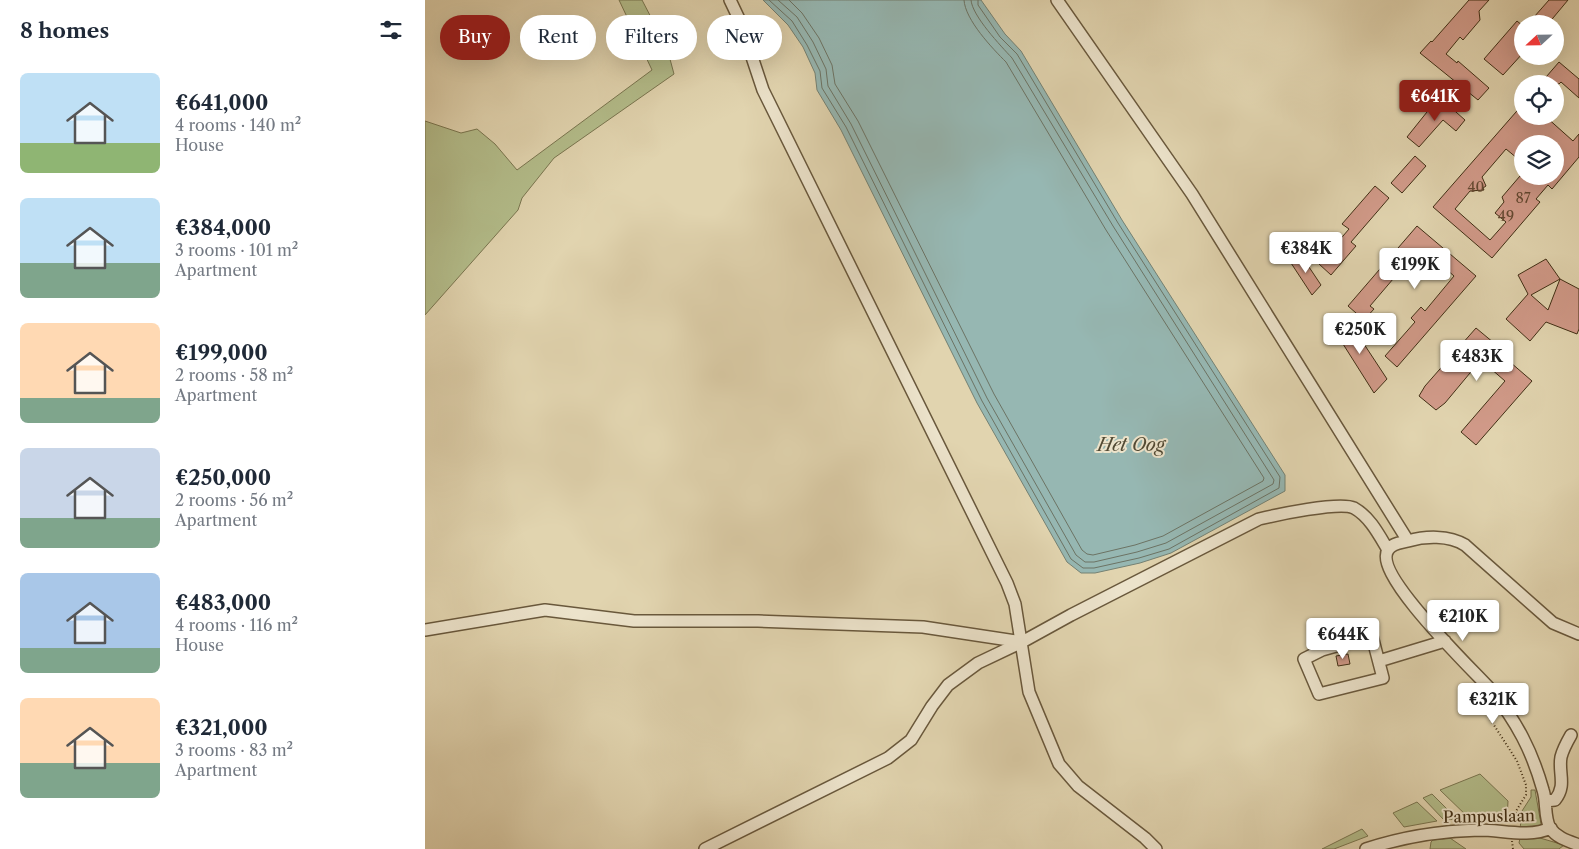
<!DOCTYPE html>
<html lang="en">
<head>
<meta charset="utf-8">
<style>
  body { margin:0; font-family:"Libre Caslon Text",serif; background:#f2f2f3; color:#1f2937; height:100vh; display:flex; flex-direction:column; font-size:19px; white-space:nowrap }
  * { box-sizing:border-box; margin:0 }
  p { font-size:16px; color:#747a83 }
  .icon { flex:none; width:28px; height:28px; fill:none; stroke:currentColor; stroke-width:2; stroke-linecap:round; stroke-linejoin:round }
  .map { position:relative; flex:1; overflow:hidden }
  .drawer { display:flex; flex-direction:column; background:#fff; width:425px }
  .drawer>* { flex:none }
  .hud { position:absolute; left:15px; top:15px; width:475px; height:45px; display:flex; gap:10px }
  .needle { width:32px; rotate:248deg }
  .controls { position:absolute; left:1089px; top:15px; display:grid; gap:10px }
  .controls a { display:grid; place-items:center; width:50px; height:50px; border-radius:50%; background:#fff; box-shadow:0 5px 20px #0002; font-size:25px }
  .price { position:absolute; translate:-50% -42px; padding:0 11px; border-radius:5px; background:#fff; color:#222; font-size:16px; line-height:32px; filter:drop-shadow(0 1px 2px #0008) }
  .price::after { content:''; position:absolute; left:50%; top:30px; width:15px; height:11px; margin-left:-8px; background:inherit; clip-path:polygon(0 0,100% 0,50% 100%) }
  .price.selected { background:#8f2418; color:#fff }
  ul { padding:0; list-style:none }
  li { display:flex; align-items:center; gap:15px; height:125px; padding:0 20px }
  li span { display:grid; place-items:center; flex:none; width:140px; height:100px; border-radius:8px; color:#555 }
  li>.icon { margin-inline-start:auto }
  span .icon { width:60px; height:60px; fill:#fffc; stroke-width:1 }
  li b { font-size:21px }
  h2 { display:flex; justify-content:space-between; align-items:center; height:60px; padding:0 20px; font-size:21px }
  .chip { padding:0 18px; border-radius:22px; background:#fff; box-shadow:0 5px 20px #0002; font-size:18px; line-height:45px }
  .chip.selected { background:#8f2418; color:#fff }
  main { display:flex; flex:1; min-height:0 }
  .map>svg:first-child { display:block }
  .green { fill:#b3bc8a; stroke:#7a7650 }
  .water { fill:#96b7b2; stroke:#748173 }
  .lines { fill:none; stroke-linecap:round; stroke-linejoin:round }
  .shore { stroke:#6c7364; stroke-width:1 }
  .building { fill:#d19a89; stroke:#412f15; fill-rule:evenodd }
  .minor-casing { stroke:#69583c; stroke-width:14 }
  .path { stroke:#412f15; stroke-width:2; stroke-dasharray:1 2.5; stroke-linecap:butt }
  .minor { stroke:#ece3cb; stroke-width:11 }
  .labels { text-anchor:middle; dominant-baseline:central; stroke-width:4; stroke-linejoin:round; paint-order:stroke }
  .number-label { font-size:14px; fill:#654a32 }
  .street-label { font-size:16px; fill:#412f15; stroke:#ece3cb }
  .water-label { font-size:18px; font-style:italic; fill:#524a34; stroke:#ece3cb }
</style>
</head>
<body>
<main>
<section class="drawer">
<h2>8 homes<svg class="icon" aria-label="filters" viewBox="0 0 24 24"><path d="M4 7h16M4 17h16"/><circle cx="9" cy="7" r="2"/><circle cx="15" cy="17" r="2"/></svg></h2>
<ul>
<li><span style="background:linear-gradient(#bfe0f5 70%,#8fb573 0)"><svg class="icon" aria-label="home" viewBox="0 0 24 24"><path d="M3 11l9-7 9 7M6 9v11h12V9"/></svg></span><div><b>€641,000</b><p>4 rooms · 140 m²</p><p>House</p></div></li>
<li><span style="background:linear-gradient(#bfe0f5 65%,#7fa58c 0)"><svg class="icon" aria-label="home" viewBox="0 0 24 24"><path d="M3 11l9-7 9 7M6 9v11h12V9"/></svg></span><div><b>€384,000</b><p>3 rooms · 101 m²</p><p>Apartment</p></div></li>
<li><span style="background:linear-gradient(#ffd9b3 75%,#7fa58c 0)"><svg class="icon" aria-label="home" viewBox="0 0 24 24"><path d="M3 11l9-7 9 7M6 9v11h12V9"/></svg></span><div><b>€199,000</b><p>2 rooms · 58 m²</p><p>Apartment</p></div></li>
<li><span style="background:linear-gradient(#c9d6e8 70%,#7fa58c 0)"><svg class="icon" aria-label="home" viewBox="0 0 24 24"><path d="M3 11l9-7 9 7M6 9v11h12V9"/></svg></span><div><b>€250,000</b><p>2 rooms · 56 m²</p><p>Apartment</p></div></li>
<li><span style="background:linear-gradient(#a9c7e8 75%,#7fa58c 0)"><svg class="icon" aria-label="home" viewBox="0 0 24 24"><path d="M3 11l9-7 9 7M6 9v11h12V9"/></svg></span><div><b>€483,000</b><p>4 rooms · 116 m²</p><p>House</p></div></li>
<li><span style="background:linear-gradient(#ffd9b3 65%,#7fa58c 0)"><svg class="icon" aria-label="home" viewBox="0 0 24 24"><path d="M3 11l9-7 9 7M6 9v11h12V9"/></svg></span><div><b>€321,000</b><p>3 rooms · 83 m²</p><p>Apartment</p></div></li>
</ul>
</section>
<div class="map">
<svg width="1154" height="849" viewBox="0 0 1154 849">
  <rect width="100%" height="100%" fill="#e1d4af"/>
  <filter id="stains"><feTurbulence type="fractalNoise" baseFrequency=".004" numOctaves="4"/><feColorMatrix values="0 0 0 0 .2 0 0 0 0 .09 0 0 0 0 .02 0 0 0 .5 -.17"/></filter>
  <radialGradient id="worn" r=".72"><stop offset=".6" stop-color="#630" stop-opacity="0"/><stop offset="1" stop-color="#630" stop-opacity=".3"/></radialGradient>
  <path class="green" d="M194,0H217L242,48L249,74L129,158L97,198L93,210L0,315V121L36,133L52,129L70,144L92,170L227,70Z
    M1055,774L1083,801L1082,820L1045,819L1015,790Z
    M1106,790H1110L1116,824L1115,826L1095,829L1097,811L1106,797Z
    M1007,794L1032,819L1019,820L998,798Z
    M992,802L1012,821L979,827L968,813Z
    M937,829L943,836L909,849H897Z
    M1025,838L1041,849H1005L1006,842L1008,840Z
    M1095,838H1115L1139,845L1134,849H1099L1094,843Z"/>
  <path class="water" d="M338,0H556L580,34L596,51L697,220L860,475V491L746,553L715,563L670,573H656L642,562L552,403L416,130L392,90L390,73L378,47L363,25Z"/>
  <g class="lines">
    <path class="shore" d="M344,0L367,21L382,45L395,71L397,88L421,127L557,401L646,559L658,568H669L714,558L744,549L854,488L855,477L693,223L592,54L575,37L553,5V0
      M353,0L372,17L388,42L401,69L403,86L426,124L562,398L651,555L660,562H669L712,552L741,543L848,484L849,480L688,226L587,58C576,46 547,16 546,0
      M364,0L377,13L394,38L407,65L410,84L433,121L569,394L657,550L662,554L668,555L710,545L738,536L838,481L839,478L681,230L581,62C568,49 540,20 539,0"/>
  </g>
  <path class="building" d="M1044,0H1064L1054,11L1055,20L1038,40L1035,37L1021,54L1032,63L1033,61L1064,88L1053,100L995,53L1006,41L1007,42Z
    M1124,0H1143L1123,24H1117L1109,17Z
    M1092,21L1098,26V53L1078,75L1059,59Z
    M1134,62L1154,79V98L1136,82L1134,84H1115Z
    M1014,97L1040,120L1031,131L1018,120L994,147L982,137Z
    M1098,104V116H1120L1148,141L1154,134V157L1127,189L1123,185L1111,199L1115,202L1067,258L1008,207ZM1098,144H1130V176H1095L1077,197L1079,202L1070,213L1081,222L1065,240L1030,209L1045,191L1059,190L1058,188L1061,186L1057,177L1081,149L1098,163Z
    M990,156L1001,166L977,193L966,183Z
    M950,186L964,198L926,242L931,246L906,275L894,264L924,229L917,224Z
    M992,226L1051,276L972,367L960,356L990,322L986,318L996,307L1000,311L1029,276L999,250L990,261L986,258L945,306L949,309L939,320L923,306Z
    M874,252L896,285L887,295L866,263Z
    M1121,259L1135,279L1106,295L1123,310L1135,279L1154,289V329L1152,334L1121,322L1105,341L1081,319L1103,294L1093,275Z
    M915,315L935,345L937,341L962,379L949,393L906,325Z
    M1051,328L1081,353L1078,356L1107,381L1051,445L1036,432L1080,381L1058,362L1045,373L1020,403L1011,410L994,396L1000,386Z
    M923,654L925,664L913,666L911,656Z"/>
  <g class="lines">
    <defs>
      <path id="minor" d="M305,0L315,21L338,90L582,583L590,604L604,692L634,764L653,786L720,838L731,849
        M632,0L767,194L983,541C1000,536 1024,535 1040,545L1128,623L1154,634
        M983,541C976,543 967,543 963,550C947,574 1049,671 1066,690C1092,722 1107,751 1118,790C1122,802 1119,817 1125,828C1132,838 1143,841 1154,845
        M0,630L120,610L209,621H333L498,627L597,642
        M947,636L958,678L894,694L879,659L897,650Z
        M954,661L1020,641
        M1120,801L1130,800C1142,785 1133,773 1136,757C1138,749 1142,742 1146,735
        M280,849L463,758L486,740L507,706L523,685L553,663L597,642L646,615L834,519C851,515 915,501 929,508C945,517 954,535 963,550
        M941,849C977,837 1015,831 1054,830C1078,830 1103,838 1126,828"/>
    </defs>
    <use href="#minor" class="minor-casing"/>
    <path class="path" d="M1063,703L1058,708L1092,761L1101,785V795L1091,811L1090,822
      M1087,841L1088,849"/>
    <use href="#minor" class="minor"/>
  </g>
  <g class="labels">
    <g class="number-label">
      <text x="1051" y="187">40</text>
      <text x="1098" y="198">87</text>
      <text x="1081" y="216">49</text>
    </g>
    <g class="street-label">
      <text transform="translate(1064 816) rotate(-1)">Pampuslaan</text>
    </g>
    <g class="water-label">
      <text x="706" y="445">Het Oog</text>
    </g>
  </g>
  <rect width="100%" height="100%" filter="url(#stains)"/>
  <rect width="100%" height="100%" fill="url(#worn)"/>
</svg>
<div class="controls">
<a><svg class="needle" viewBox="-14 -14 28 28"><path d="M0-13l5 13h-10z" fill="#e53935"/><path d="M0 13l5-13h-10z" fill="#747a83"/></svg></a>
<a><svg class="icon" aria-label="locate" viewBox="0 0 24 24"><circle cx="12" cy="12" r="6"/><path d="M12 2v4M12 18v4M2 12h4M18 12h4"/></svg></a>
<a><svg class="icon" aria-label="layers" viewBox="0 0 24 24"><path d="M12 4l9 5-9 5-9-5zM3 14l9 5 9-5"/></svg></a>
</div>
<b class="price selected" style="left:1010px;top:122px">€641K</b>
<b class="price" style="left:881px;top:274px">€384K</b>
<b class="price" style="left:990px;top:290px">€199K</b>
<b class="price" style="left:935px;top:355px">€250K</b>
<b class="price" style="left:1052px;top:382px">€483K</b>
<b class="price" style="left:1038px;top:642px">€210K</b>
<b class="price" style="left:918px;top:660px">€644K</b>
<b class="price" style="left:1068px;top:725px">€321K</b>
<div class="hud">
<a class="chip selected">Buy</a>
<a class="chip">Rent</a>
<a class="chip">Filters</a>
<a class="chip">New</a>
</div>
</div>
</main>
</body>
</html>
